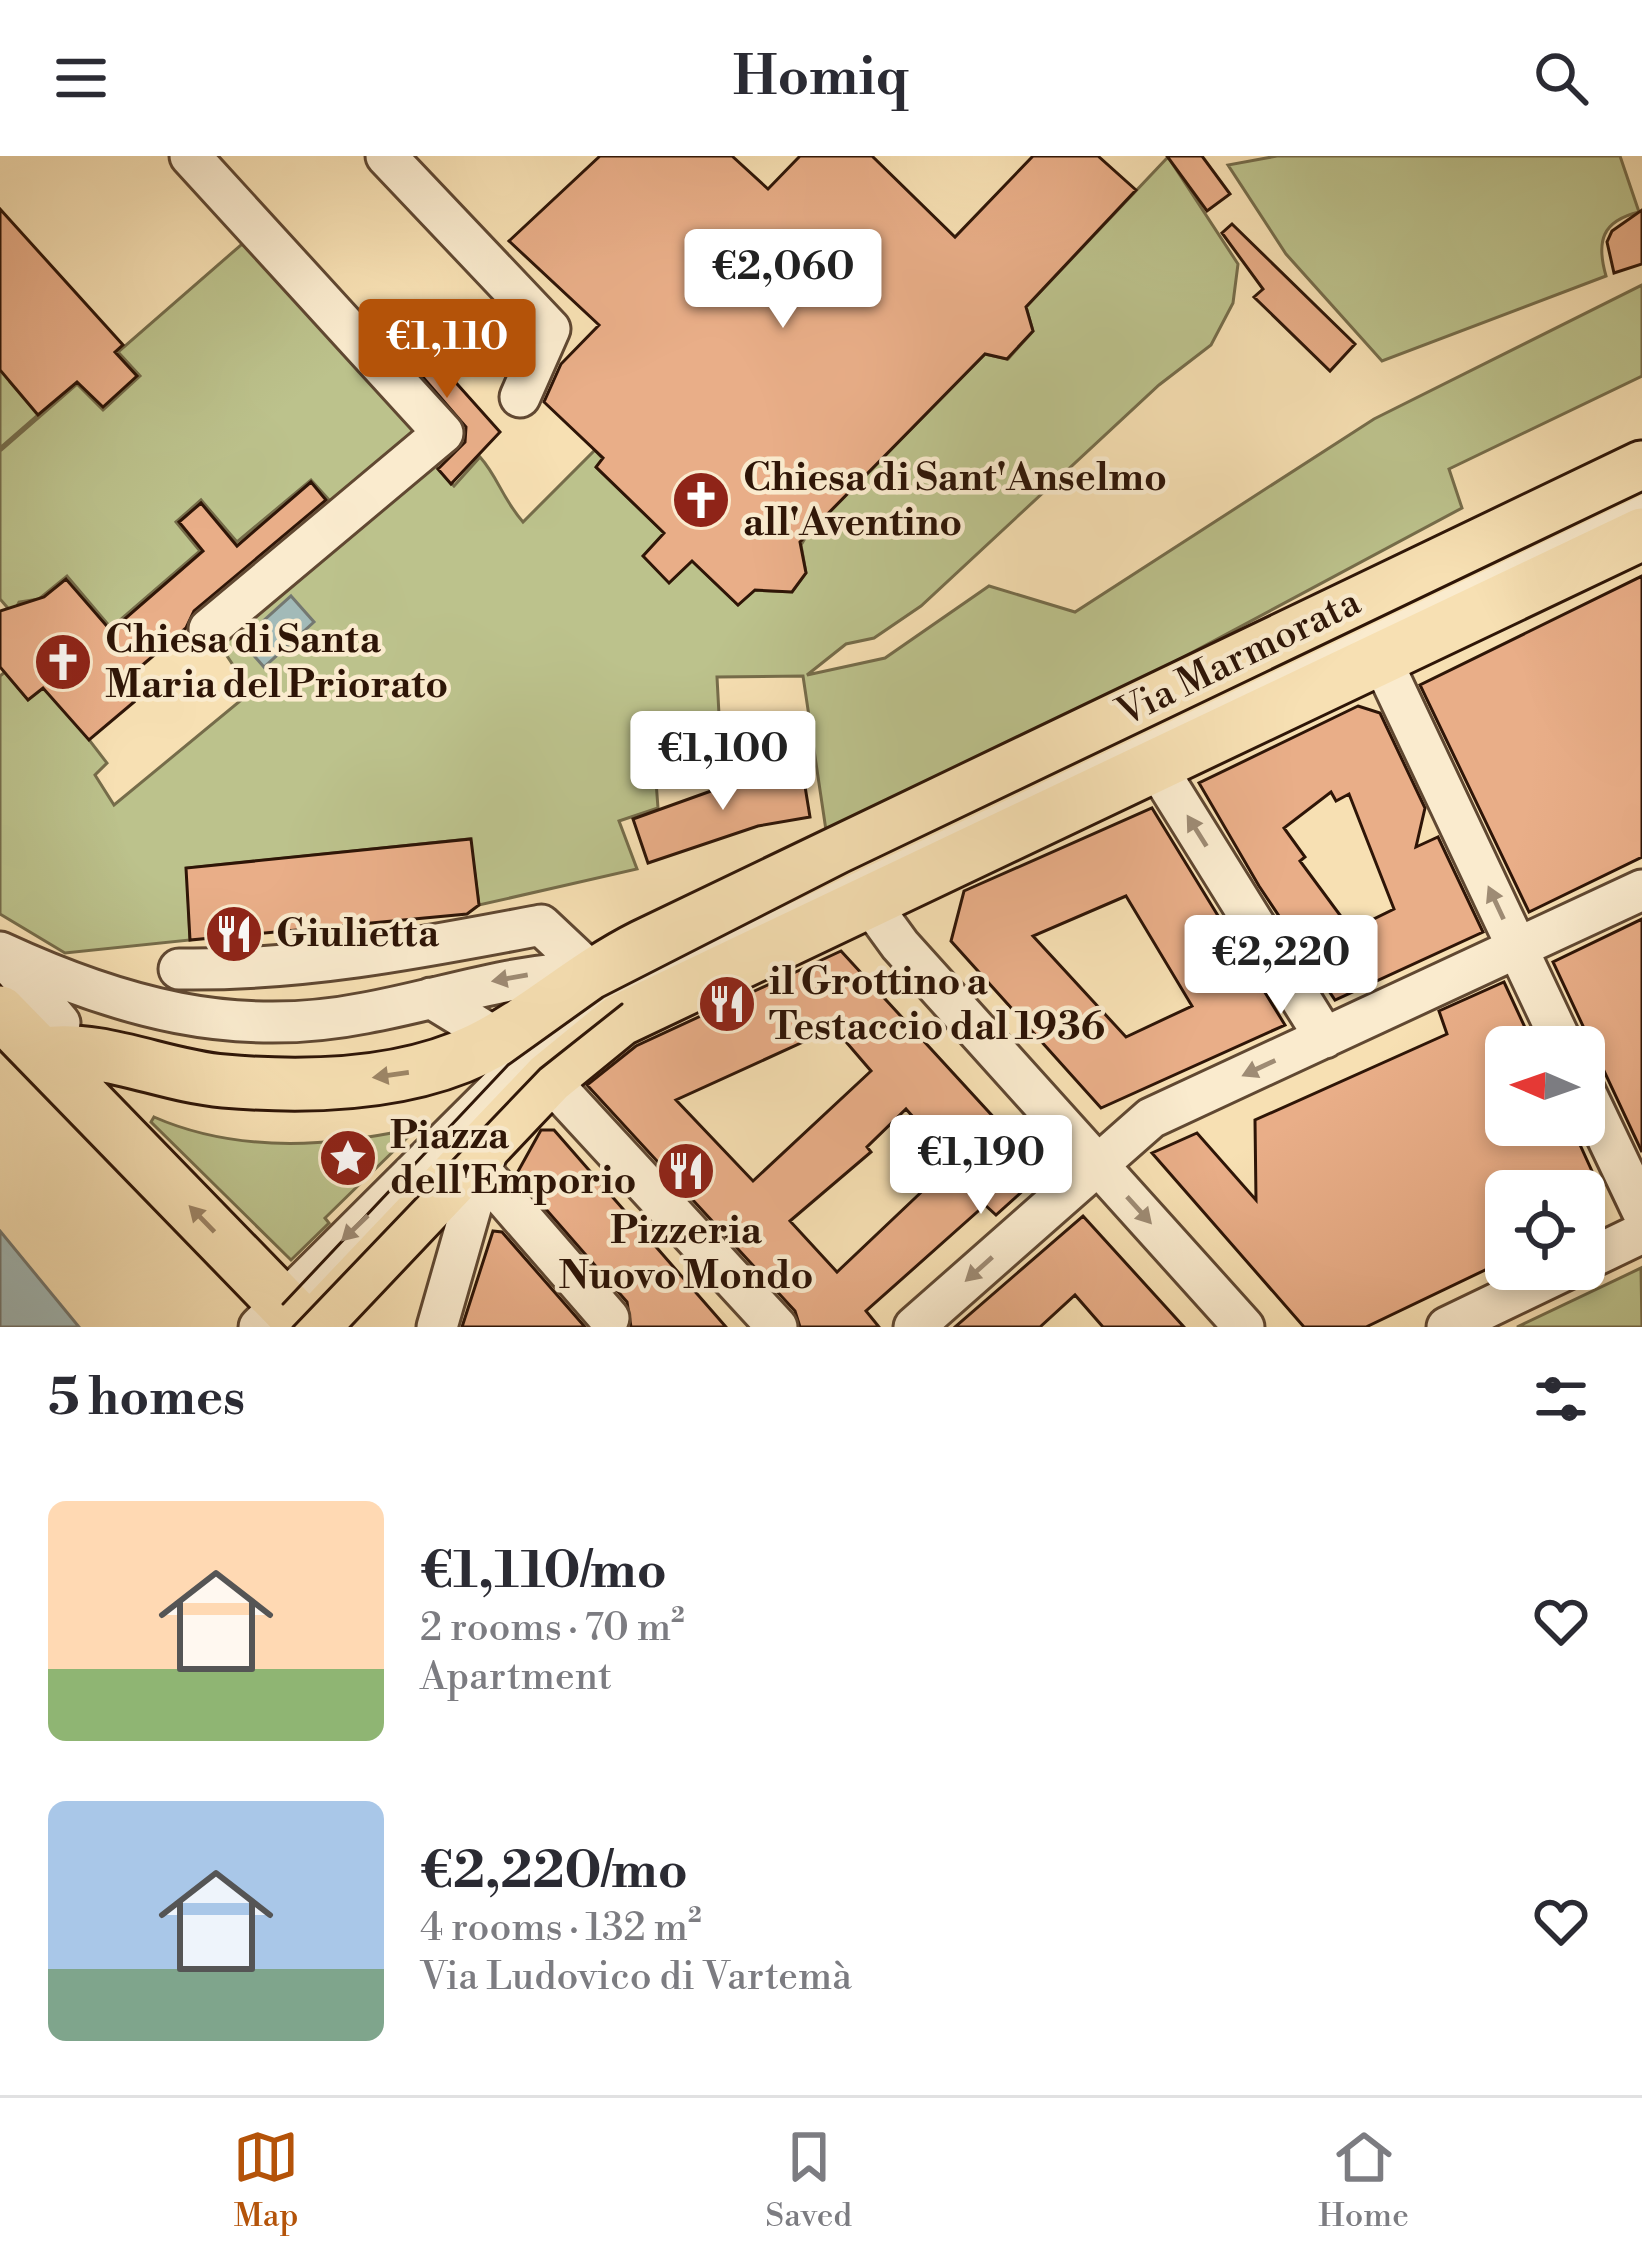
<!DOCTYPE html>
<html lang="en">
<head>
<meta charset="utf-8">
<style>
  body { margin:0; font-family:"Libre Bodoni",serif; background:#f7f7f7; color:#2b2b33; height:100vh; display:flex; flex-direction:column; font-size:45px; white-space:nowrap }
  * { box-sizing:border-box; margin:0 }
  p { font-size:39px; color:#7c7c81 }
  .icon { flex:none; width:66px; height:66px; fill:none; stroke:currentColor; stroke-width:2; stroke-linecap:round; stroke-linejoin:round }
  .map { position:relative; height:1171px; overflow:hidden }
  .drawer { display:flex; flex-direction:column; background:#fff; flex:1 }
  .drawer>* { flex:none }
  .needle { width:78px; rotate:272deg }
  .controls { position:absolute; left:1485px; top:870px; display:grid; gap:24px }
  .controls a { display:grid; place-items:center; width:120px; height:120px; border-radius:18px; background:#fff; box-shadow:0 6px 18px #0003; font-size:60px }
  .price { position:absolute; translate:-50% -102px; padding:0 27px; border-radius:12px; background:#fff; color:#222; font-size:39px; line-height:78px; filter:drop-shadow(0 3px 6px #0008) }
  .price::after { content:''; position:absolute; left:50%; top:72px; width:36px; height:27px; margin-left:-18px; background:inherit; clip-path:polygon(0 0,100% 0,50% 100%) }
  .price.current { background:#b45309; color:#fff }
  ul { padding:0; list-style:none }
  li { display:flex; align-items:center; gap:36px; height:300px; padding:0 48px }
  li span { display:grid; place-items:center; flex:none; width:336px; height:240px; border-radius:18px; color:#555 }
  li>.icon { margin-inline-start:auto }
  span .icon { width:144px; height:144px; fill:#fffc; stroke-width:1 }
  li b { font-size:51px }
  h2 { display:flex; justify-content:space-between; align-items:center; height:144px; padding:0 48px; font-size:51px }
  header { display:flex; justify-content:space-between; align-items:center; height:156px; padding:0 48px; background:#fff; font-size:54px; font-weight:800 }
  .dock { display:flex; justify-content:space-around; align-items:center; height:168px; border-top:3px solid #e1e1e2; background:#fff; font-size:33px; color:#7c7c81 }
  .dock a { display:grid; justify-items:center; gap:6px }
  .dock .current { color:#b45309 }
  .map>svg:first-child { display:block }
  .green { fill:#bcc28c; stroke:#756c4a; stroke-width:3 }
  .water { fill:#a2bab8; stroke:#747871; stroke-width:3 }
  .building { fill:#e9ae88; stroke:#2e1507; stroke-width:3; fill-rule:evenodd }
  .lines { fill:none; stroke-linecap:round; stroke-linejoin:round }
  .minor-casing { stroke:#604832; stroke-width:45 }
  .major-casing { stroke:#2e1507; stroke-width:57 }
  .minor { stroke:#faebce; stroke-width:39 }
  .major { stroke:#f7e0b3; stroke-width:51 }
  .tram { stroke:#2e1507; stroke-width:3 }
  .oneway { fill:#9e8b74 }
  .oneway2 { fill:#9d8566 }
  .labels { text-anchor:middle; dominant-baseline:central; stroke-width:9; stroke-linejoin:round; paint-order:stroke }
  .poi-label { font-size:39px; font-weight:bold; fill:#2e1507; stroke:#faebce; text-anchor:start }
  .street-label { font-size:39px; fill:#2e1507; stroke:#faebce }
</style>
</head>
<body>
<header><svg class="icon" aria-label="menu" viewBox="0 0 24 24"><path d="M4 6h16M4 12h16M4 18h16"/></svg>Homiq<svg class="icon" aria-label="search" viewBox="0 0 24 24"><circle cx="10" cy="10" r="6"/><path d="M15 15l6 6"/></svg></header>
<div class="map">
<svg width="1642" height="1171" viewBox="0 0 1642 1171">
  <rect width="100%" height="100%" fill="#f7e0b3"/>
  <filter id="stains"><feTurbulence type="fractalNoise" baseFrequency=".00167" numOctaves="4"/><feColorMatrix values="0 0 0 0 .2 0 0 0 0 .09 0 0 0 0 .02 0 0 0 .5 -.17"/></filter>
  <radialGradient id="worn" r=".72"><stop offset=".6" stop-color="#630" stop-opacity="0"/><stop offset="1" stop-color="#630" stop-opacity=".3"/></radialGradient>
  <path class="green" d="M1277,0H1620L1639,56C1602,65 1596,85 1606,120L1382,205L1286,98L1228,9Z
    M1168,1L1238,108L1233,147L1211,189L1159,229L921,450L874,482L846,488L807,519L885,502L989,430L1075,456L1374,263L1642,129V220L1449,313L1462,352L1092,550L827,681L803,520L717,521L721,596L655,612L658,652L619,665L637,713L479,749L470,683L187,712L190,784L65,797L0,758V520L5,516L28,544L47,529L107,607L95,619L114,649L251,536L209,473L433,307L454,330L480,301C498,321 502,342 523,366L595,294L603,303L597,312L664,377L670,426L692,405L738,449L755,434L792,436L806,417L801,389L807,379L985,198L1008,203L1033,175L1026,151Z
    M249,82L418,276L330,345L311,324L237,386L201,344L176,366L200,395L111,472L67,420L39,443L19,446L13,458L0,443V295L77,228L103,254L140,220L118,196Z
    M38,201L10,226L38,259L0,292V206Z
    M154,961C234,996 323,992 406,974L410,979L325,1062L329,1067L291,1104L151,966Z
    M1641,1112L1642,1171H1517Z"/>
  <path class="water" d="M291,440L314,466L264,511L241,485Z
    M0,1075L79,1171H0Z"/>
  <path class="building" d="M600,0H732L768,33L800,0H872L955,81L1033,0H1098L1136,34L1026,151L1033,175L1007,203L985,198L800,386L806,417L792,436L755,434L738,449L692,405L669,427L643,400L664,377L596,311L603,302L544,246L561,208L599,169L509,85Z
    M1167,0H1202L1230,38L1207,55Z
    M0,53L123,189L115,196L137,220L103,251L77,226L38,259L0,214Z
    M1642,54V108L1614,117L1607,86L1612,75Z
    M1232,68L1355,188L1330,215L1254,141L1263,133L1222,77Z
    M399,163L500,276L451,328L438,313L465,286L466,271L384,176Z
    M311,326L326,344L194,455L186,472L119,529L134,546L89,584L43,532L28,544L0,511V455L44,441L66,423L111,475L203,395L179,366L201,347L237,390Z
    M1642,420V701L1529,756L1420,529Z
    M1358,550L1380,557L1425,652L1416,691L1438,681L1483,776L1335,844L1259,730L1199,627ZM1331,636L1336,645L1349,638L1394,753L1351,774L1300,705L1305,701L1284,672Z
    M802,612L810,661L758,670L648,707L633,663L750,621Z
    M1152,652L1285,869L1101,952L951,785L964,735ZM1126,740L1192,850L1126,881L1033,780Z
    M471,683L479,749L467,758L190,784L186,712Z
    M1642,763V996L1553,806Z
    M841,795L1044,1016L996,1059L985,1049L866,1155L879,1171H800L795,1155L587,929L636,890ZM825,876L841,880L871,915L753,1025L676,944ZM906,953L953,1006L837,1116L790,1065L871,996L867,991Z
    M1504,826L1534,891H1506V969H1571L1601,1035H1506V1104L1366,1171H1304L1152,997L1197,977L1256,1044L1255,964L1447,878L1439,855Z
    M541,974H554L726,1171H631L627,1146L516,1019Z
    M1083,1060L1184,1171H1103L1075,1139L1040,1171H955Z
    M493,1075L502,1076L585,1171H462Z"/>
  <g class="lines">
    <defs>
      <path id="minor" d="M190,0L443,277L209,473
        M386,0L550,173L520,241
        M1382,505L1564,891
        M1156,610L1325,882
        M852,723L900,789L1244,1171
        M0,796C119,851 234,883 365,857C442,843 512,817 591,816
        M8,806L60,867L43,897
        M179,813C302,815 420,792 541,769L591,816
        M431,842L529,902L777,1171
        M1584,933L1642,1055
        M482,1016L609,1162
        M1584,1105L1642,1077
        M259,1171L529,902L619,839L1642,345
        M437,1171L490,986
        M914,1171L1151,962L1642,734
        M1447,1171L1568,1113"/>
      <path id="major" d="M0,856L306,1171
        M43,897C104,889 163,920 224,925C306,932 403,930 479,893C534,866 583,820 643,790L1642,311
        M313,1171L549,922L620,864L1642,378"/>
    </defs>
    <use href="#minor" class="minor-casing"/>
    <use href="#major" class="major-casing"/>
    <use href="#minor" class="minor"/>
    <use href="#major" class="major"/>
    <path class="tram" d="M283,1148L508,909L603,841L848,716L1642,336
      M293,1171L540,913L622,848"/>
  </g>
  <defs><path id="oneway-solid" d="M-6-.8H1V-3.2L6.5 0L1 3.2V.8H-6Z" transform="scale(3)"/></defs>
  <g class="oneway">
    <use href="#oneway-solid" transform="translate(1197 675) rotate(-122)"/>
    <use href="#oneway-solid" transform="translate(1496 747) rotate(-115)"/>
    <use href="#oneway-solid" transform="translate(510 822) rotate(170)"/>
    <use href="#oneway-solid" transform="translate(1259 912) rotate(155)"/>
    <use href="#oneway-solid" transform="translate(1139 1054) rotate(48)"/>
    <use href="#oneway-solid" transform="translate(355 1072) rotate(136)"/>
    <use href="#oneway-solid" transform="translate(979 1113) rotate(138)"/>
  </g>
  <g class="oneway2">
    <use href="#oneway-solid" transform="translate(391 919) rotate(172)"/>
    <use href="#oneway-solid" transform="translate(202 1063) rotate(-134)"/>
  </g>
  <defs>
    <symbol id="church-disc" viewBox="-11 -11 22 22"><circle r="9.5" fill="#8f2418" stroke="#faebce"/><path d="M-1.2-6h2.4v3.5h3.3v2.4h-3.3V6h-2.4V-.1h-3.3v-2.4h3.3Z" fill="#fff"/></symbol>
    <symbol id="restaurant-disc" viewBox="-11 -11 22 22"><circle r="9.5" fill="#8f2418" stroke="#faebce"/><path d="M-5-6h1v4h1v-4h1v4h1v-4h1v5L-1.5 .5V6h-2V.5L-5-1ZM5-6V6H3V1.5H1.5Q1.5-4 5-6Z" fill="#fff"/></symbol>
    <symbol id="sight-disc" viewBox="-11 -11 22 22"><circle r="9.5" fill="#8f2418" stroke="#faebce"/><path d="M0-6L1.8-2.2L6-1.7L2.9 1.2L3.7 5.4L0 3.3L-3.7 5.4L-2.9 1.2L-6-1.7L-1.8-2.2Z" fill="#fff"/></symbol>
  </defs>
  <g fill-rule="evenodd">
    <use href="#church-disc" x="668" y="311" width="66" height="66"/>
    <use href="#church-disc" x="30" y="473" width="66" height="66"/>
    <use href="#restaurant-disc" x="201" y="745" width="66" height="66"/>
    <use href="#restaurant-disc" x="694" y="815" width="66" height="66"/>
    <use href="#sight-disc" x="315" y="969" width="66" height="66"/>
    <use href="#restaurant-disc" x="653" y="982" width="66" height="66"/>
  </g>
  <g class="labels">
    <g class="poi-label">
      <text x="743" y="322">Chiesa di Sant'Anselmo<tspan x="743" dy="45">all'Aventino</tspan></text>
      <text x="105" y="484">Chiesa di Santa<tspan x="105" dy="45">Maria del Priorato</tspan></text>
      <text x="276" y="778">Giulietta</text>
      <text x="769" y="826">il Grottino a<tspan x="769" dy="45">Testaccio dal 1936</tspan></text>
      <text x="390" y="980">Piazza<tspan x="390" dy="45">dell'Emporio</tspan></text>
      <text x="686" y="1075" text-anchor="middle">Pizzeria<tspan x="686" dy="45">Nuovo Mondo</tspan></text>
    </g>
    <g class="street-label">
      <text transform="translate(1239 502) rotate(-26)">Via Marmorata</text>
    </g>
  </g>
  <rect width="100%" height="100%" filter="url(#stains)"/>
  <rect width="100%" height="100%" fill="url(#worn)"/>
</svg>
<div class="controls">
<a><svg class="needle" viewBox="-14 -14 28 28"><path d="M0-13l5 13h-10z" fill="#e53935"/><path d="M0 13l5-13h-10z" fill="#7c7c81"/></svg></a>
<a><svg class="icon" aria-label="locate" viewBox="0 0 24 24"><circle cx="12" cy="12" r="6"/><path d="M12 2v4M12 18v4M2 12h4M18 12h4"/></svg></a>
</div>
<b class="price" style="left:783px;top:175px">€2,060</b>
<b class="price current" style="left:447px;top:245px">€1,110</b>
<b class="price" style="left:723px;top:657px">€1,100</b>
<b class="price" style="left:1281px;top:861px">€2,220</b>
<b class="price" style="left:981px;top:1061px">€1,190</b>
</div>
<section class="drawer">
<h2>5 homes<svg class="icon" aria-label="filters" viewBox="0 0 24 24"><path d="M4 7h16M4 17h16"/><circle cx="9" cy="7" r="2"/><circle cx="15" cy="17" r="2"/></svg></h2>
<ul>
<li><span style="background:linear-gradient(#ffd9b3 70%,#8fb573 0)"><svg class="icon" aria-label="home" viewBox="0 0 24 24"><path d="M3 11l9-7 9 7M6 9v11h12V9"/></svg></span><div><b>€1,110/mo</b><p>2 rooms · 70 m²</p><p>Apartment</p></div><svg class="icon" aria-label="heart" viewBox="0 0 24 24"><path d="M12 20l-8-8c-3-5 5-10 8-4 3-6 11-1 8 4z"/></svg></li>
<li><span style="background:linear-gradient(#a9c7e8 70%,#7fa58c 0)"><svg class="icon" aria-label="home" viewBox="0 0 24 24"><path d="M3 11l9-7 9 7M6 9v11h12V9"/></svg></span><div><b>€2,220/mo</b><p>4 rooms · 132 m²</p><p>Via Ludovico di Vartemà</p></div><svg class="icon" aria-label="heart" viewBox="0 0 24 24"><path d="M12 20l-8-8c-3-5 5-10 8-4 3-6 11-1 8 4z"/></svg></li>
</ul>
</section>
<nav class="dock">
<a class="current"><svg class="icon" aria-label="map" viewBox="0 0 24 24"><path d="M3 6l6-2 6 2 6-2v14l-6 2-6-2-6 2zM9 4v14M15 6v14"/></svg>Map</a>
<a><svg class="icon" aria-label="saved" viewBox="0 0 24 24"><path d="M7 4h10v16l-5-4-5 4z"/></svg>Saved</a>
<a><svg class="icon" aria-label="home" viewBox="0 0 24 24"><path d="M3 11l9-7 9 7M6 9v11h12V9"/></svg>Home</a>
</nav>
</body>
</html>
